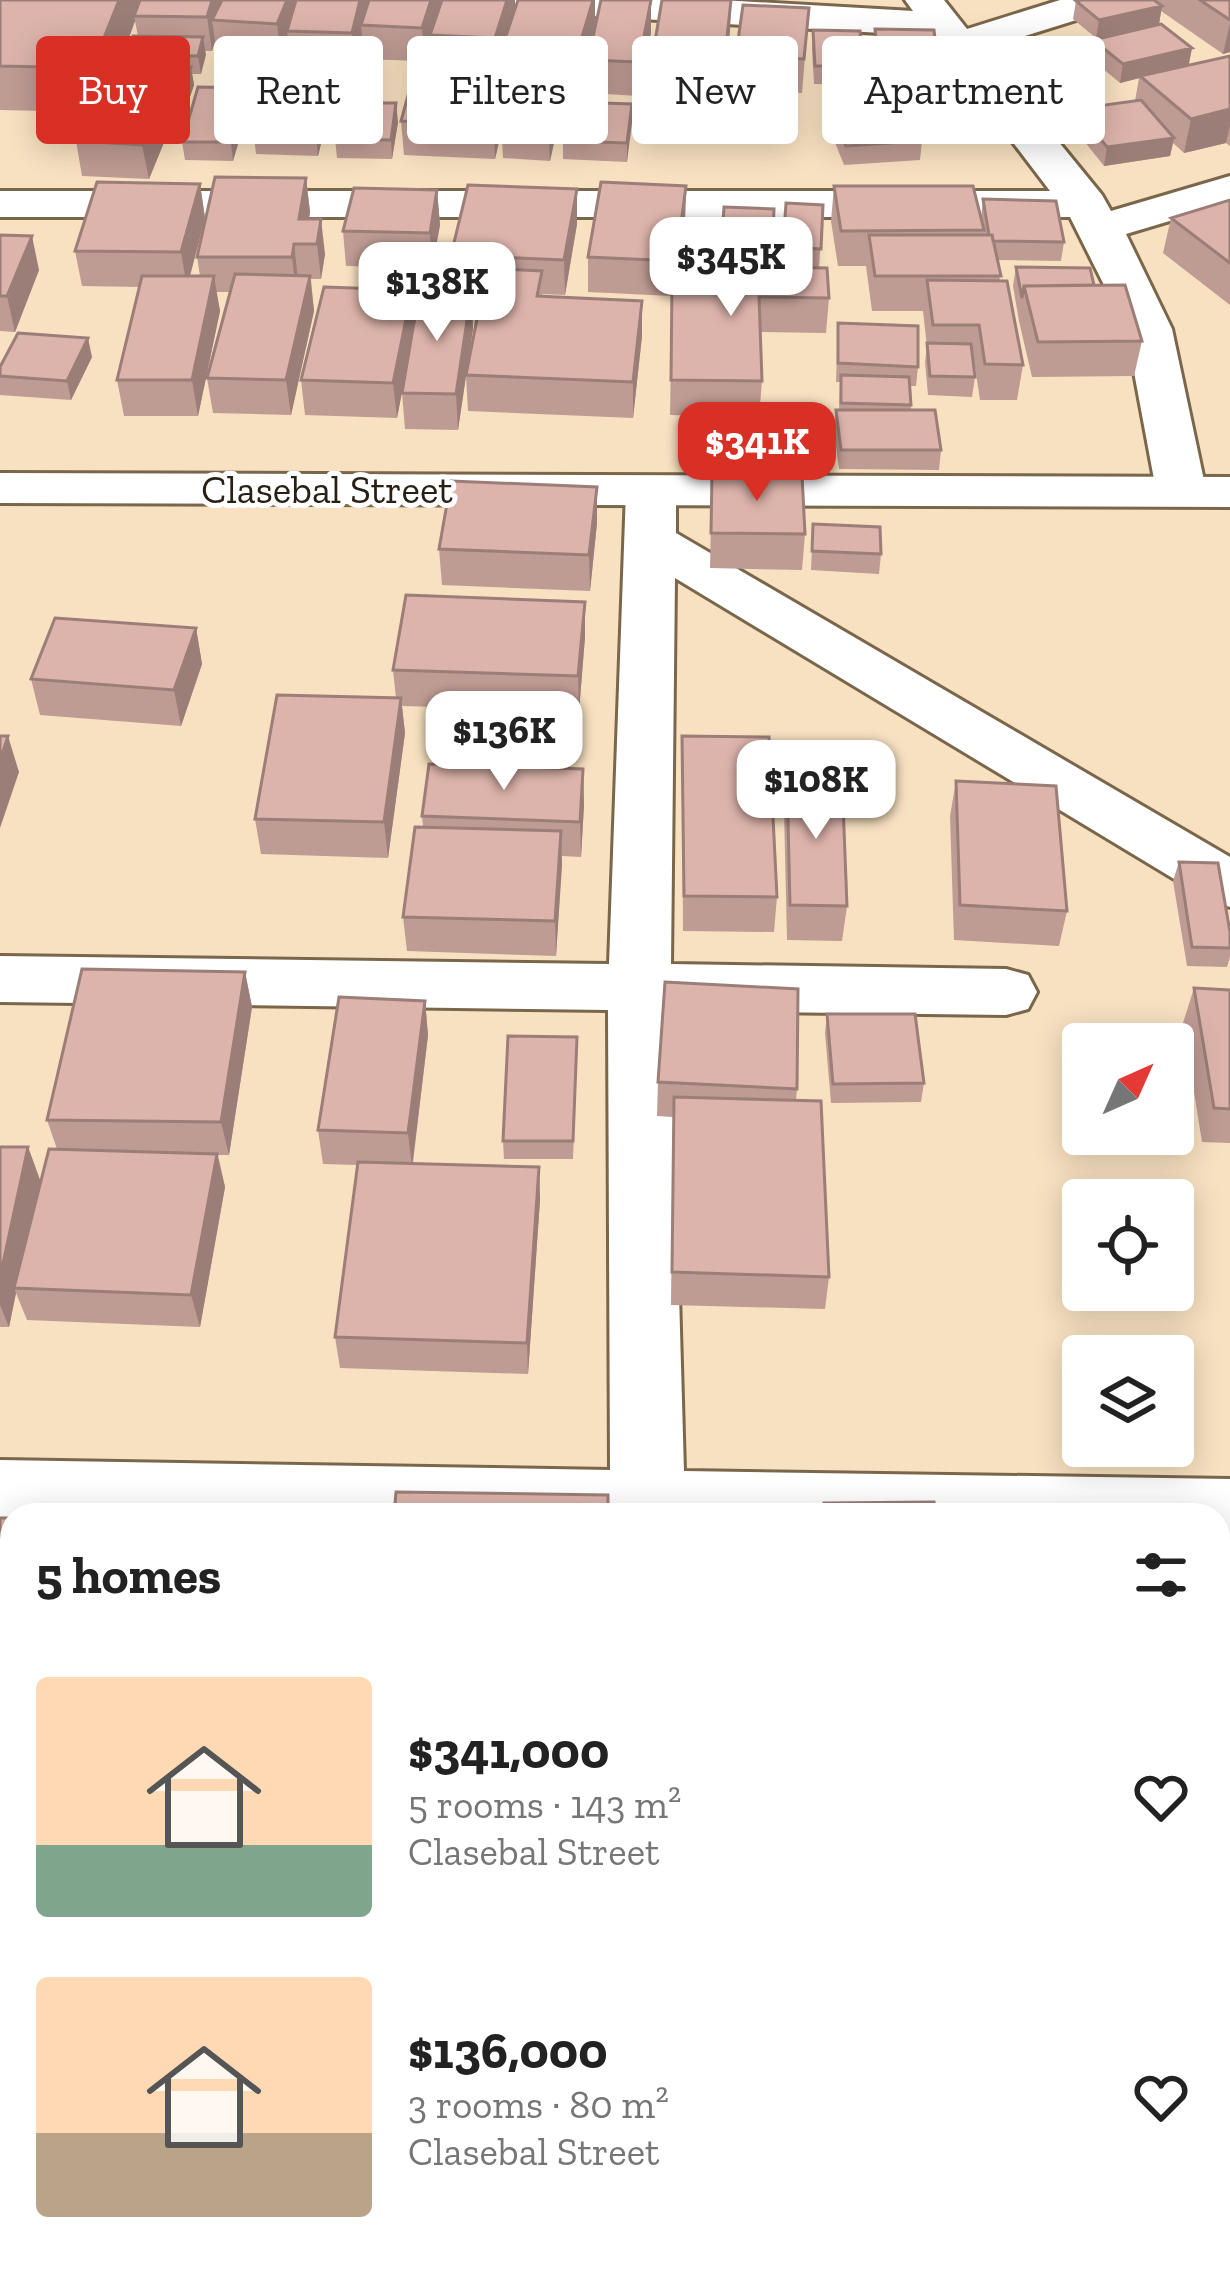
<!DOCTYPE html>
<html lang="en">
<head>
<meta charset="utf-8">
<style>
  body { margin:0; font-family:"Zilla Slab",serif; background:#f2f2f2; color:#222; height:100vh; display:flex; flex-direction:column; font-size:45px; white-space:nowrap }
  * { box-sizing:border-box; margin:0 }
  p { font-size:39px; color:#767676 }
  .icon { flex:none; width:66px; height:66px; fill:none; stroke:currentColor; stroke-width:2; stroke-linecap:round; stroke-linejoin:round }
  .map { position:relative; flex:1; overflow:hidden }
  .details { position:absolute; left:0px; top:1503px; width:1230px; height:768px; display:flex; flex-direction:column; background:#fff; border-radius:36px 36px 0 0; box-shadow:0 6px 30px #0003 }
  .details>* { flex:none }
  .banner { position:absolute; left:36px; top:36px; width:1158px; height:108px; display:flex; gap:24px }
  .needle { width:78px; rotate:45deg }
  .tools { position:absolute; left:1062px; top:1023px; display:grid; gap:24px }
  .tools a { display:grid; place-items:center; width:132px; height:132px; border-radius:12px; background:#fff; box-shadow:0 6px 30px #0003; font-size:60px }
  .price { position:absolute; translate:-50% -102px; padding:0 27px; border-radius:24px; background:#fff; color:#222; font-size:39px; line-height:78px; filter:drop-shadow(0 3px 6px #0008) }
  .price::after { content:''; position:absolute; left:50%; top:72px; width:36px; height:27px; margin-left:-18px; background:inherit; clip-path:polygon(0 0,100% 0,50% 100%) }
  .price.selected { background:#d93025; color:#fff }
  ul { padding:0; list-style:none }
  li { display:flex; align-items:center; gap:36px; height:300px; padding:0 36px }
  li span { display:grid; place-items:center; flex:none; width:336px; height:240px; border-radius:12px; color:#555 }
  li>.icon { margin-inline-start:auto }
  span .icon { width:144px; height:144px; fill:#fffc; stroke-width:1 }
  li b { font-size:51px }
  h2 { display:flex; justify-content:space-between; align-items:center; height:144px; padding:0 36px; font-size:51px }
  .pill { padding:0 42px; border-radius:12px; background:#fff; box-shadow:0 6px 30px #0003; font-size:42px; line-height:108px }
  .pill.selected { background:#d93025; color:#fff }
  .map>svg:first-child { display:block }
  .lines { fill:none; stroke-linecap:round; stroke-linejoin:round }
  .minor-casing { stroke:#7a664a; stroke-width:6 }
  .tertiary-casing { stroke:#7a664a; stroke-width:6 }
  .minor { fill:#fff; fill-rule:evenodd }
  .tertiary { fill:#fff; fill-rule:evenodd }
  .wall { fill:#be9b93; fill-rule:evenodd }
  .shaded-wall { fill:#9b7e78 }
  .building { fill:#ddb4ab; stroke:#9b7e78; stroke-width:3 }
  .labels { text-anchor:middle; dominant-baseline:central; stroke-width:10; stroke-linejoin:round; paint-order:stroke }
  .far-street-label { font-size:39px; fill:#282014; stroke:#fff }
</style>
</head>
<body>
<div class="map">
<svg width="1230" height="2271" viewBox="0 0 1230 2271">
  <rect width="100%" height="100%" fill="#f8e1c1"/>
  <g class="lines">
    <defs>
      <path id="minor" d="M504,0H721L913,11L905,0H944L967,29L1060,0H1120L1115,8L983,49L1102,195L1111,211L1230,176V203L1126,234L1172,329L1206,490L1199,501L1181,505L1163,501L1156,490L1126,329L1070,217H0V191H1050L932,36L523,12L509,8Z
        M651,476L669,480L676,491V533L1230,857V907L1209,900L675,578L671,964L1006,969L1028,975L1037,992L1028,1009L1006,1015L671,1011L684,1471L1230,1479V1547L1218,1546V1515H12V1526H0V1460L610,1470L608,1010L0,1002V956L609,964L626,491L633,480Z
        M0,1935H12V2021H0Z
        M602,2259H694L695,2271H601Z"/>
      <path id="tertiary" d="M0,473L1230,477V507L0,503Z"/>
    </defs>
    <use href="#minor" class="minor-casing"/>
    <use href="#tertiary" class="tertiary-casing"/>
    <use href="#minor" class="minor"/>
    <use href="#tertiary" class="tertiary"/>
  </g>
  <path class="wall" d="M0,0L441,3L515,6L518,0H595V26L579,80L564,79V97L550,161L503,158L502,140L536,77L511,76V90L495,159L404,155L401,121L418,61L364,59L362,38L355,66L290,64L288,41L280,57L275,78L218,77L215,41L212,51H205L201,74H192L194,85L184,114H173L174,118L149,179L82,176L76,141L89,112L0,110ZM135,21L138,36L128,55L130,65H119Z
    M651,0V33L639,96L589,93L588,60Z
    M731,0L723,90L653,86V53Z
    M1082,0H1230V52L1223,54L1161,11L1159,24L1096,38L1073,19L1076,1Z
    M809,8L802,93L734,89L736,55Z
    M875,29L939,71L937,90L877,89L874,47Z
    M813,30L863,66L862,85L814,84L812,49Z
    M1093,40L1192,48L1189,65L1230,56V146L1226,143L1184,153L1173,143L1170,156L1104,166L1073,127L1076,109L1135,101L1139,78L1120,83L1090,58Z
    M632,104L627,162L563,159V141Z
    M249,106L233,161L185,160L182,142Z
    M328,115L318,156L256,154L254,136Z
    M835,121L922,141L920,160L844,165L834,140Z
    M398,122L392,159L337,158L335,139Z
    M306,178L310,212L309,219L325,254L321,279H311L314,311L291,415L213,413L207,378L230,292H216L220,311L198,416H124L117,380L140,287L82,286L75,251L200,184L205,218L190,276H200L197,257Z
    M686,186L685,221L676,284H683L686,236L710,237L707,284H712L714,266L721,259L724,207L774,209L771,259H782L786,203L823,205L819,268L829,298L826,333L760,332L762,381L759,417L670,415L672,296L588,292V257Z
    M834,186L981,218L983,199L1064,242L1061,261L997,260L1000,281L1023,365L1017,400H980L974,360L975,377L972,397L928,395L925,362L927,347L923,311H872L866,266H838L831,221Z
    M577,189V224L565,295L542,294L543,296L642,301V336L633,418L468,411L466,376L458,430L405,429L402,393L408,360L397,418L305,415L301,380L412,290L414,322L471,294L473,329L466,374L482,291L454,289L451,255Z
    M437,190L440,225L432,268L346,266L343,231Z
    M1230,200V305L1163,253L1171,218Z
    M0,235L39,270L15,332L0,331Z
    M1016,267L1094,285L1142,341L1134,376L1032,377L1019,321L1013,286Z
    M838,323L918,367L916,386H910L911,410L941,450L939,470L839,469L834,430L836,410H839L840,382H836Z
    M92,357L71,400L0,395V367Z
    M712,473L805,534L802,570L710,568Z
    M597,523L590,591L442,585L439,549Z
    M813,524L881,554L879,574L811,570Z
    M196,628L202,664L181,726L40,715L31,679Z
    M585,637L579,711L402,706L405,733L388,858L261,854L255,819L396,698L393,670Z
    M682,736L777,897L774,932L683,931Z
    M583,769L584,805L581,857L562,856L556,956L407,951L403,917L423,827L422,816Z
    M787,776L847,906L842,941L787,940L784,811Z
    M956,781L1067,911L1059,946L954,940L950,816Z
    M1179,862L1230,932V957L1227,967L1187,966L1173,881Z
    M245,972L252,1007L229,1155H218L225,1187L200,1327L27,1320L16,1293L9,1327H0V1147H28L40,1180L35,1206L57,1149L47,1120Z
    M1194,988L1230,990V1143L1202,1142L1183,1023Z
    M425,1001L428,1035L413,1163L539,1167L540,1200L528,1374L340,1368L335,1337L358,1165L323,1164L318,1130Z
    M827,1014L924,1083L921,1102L831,1103L825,1033Z
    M577,1055L573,1159H504L503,1141Z
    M658,1082L797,1089L796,1100L829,1277L825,1309L671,1305L673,1117L657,1116Z
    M0,1518H12V1869H0Z
    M1218,1950L1228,2009L1218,2023Z
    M0,1980H12V2215H0Z"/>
  <path class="shaded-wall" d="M119,0H143L134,16L135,21L101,113L92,68Z
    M212,0H227L212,20L215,41L212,51L207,17Z
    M287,0H300L287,31L288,41L281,57L277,24Z
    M360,0H369L361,25L362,38L355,66L352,33Z
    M431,0H441V8L430,35L431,43L425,62L422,28Z
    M507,0H515V8L504,42V48L497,72L495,38Z
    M593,0H595V26L579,80V47Z
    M651,0V33L639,96V62Z
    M731,0L730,32L723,90L725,56Z
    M1162,6L1159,24L1096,38L1099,20Z
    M1230,23V52L1223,54Z
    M203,37L206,55L201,74L198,56Z
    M278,42L280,60L275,78L273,60Z
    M1192,48L1188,66L1120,83L1123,64Z
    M510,56L511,90L495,159L494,125Z
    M191,67L194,85L184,114L181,96Z
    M564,79V97L550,161L549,142Z
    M169,84L174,118L149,179L142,145Z
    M246,88L249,106L233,161L231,142Z
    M326,96L328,115L318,156L316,137Z
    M396,103L398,122L392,159L391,140Z
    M632,104V123L627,162V143Z
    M1230,109V125L1226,143L1184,153L1191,119Z
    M1174,138L1170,156L1104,166L1107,147Z
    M306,178L310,212L305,244L299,219Z
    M200,184L205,218L187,287L181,252Z
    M686,186L685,221L675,296L676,261Z
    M577,189V224L565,295L564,260Z
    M437,190L440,225L432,268L430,233Z
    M321,219L325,254L321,279L317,244Z
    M32,236L39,270L15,332L7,296Z
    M294,244L298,279L296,292L292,257Z
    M214,276L220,311L198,416L192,380Z
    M310,276L314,311L291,415L286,380Z
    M412,290L415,325L397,418L393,383Z
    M471,294L473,329L458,430L456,394Z
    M642,301V336L633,418V382Z
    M88,338L92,357L71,400L67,381Z
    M597,487V523L590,591L589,555Z
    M585,602V637L579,711L578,676Z
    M196,628L202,664L181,726L174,690Z
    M401,698L405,733L388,858L384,822Z
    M8,736L19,772L0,828V761Z
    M583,769L584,805L581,857L580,822Z
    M561,831L562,866L556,956L555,921Z
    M245,972L252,1007L229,1155L221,1122Z
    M425,1001L428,1035L412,1167L408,1133Z
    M28,1147L40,1180L17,1288H14L16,1293L9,1327L0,1305V1277Z
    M217,1154L225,1187L200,1327L191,1295Z
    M539,1167L540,1200L528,1374L527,1343Z
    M355,2259H366L365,2271H354Z"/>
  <path class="building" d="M0,0H119L92,68L0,66Z
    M140,0H212L207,17L134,16Z
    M222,0H287L277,24L212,20Z
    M296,0H360L352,33L287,31Z
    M369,0H431L422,28L361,25Z
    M442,0H507L495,38L430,35Z
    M518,0H593L579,47L504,42Z
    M601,0H651L639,62L588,60Z
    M662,0H731L725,56L653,53Z
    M1082,0H1154L1162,6L1099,20L1076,1Z
    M1200,0H1230V20Z
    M743,5L809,8L804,59L736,55Z
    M1161,24L1192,48L1123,64L1093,40Z
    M875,29L934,30L939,71L879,70Z
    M813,30L860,31L863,66H815Z
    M133,36L203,37L198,56L128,55Z
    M221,41L278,42L273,60L216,59Z
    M420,52L510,56L494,125L401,121Z
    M1230,56V109L1191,119L1140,76Z
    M117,65L191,67L181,96H170L169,84L110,82Z
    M518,77L564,79L549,142L502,140Z
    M104,81L169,84L142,145L76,141Z
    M198,87L246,88L231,142H182Z
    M265,95L326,96L316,137L254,136Z
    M1141,100L1174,138L1107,147L1076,109Z
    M569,102L632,104L627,143L563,141Z
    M343,103H396L391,140L335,139Z
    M911,116L922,141L846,146L835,121Z
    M215,177L306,178L299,219H321L317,244H294L292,257H197Z
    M97,182L200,184L181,252L75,251Z
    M601,182L686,186L676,261L588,257Z
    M468,185L577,189L564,260L451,255Z
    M834,186H973L984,230L841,231Z
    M354,188L437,190L430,233L343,231Z
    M983,199L1056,201L1064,242L993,241L992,235H989Z
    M1230,200V263L1171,218Z
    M786,203L823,205L821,249L783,247Z
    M724,207L774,209L772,255L721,253Z
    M0,235L32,236L7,296H0Z
    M869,235H992L1001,276H875Z
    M686,236L710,237L708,269L684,268Z
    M715,259L796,260L797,267L715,266Z
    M712,266L827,268L829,298L759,297L762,381L671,380L672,284H713Z
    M1016,267L1090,268L1094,285L1024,286L1022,298Z
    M487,268L542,271L537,296L642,301L633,382L466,375Z
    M235,274L310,276L286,380L207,378Z
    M142,276H214L192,380H117Z
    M927,280L1007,281L1023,365L985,364L979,325H933Z
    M1125,285L1142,341L1038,342L1024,286Z
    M324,287L412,290L393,383L301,380Z
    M419,293L471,294L456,394L402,393Z
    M838,323L918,326V367L838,363Z
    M18,333L88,338L67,381L0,376V367Z
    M927,343L971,344L975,377L930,376Z
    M841,375L909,377L911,405L841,403Z
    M836,410H935L941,450H841Z
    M712,473L802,475L805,534L711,533Z
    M451,481L597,487L589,555L439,549Z
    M813,524L880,527L881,554L812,551Z
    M406,595L585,602L578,676L393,670Z
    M55,618L196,628L174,690L31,679Z
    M277,695L401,698L384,822L255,819Z
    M0,736H8L0,761Z
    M682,736L769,737L777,897L684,896Z
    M429,764L583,769L580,822L422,816Z
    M787,776L842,778L847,906L790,905Z
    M956,781L1056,786L1067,911L960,905Z
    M415,827L561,831L555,921L403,917Z
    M1179,862L1218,863L1230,932V948L1192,947Z
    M82,969L245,972L221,1122L47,1120Z
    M665,982L798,989L797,1089L658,1082Z
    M1194,988L1230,990V1109L1214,1108Z
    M339,997L425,1001L408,1133L318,1130Z
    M827,1014H915L924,1083L833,1084Z
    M508,1036L577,1037L573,1141H503Z
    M674,1097L821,1101L829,1277L672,1272Z
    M0,1147H28L0,1277Z
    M49,1149L217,1154L191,1295L14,1288Z
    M358,1162L539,1167L527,1343L335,1337Z
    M396,1492L608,1495V1515H394Z
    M934,1502L936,1515H825L824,1503Z
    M105,1513V1515H61Z
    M0,1518H12V1681L0,1682Z
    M0,1700H12V1845H0Z
    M1218,1950L1228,2009H1218Z
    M0,1980H12V2199H0Z
    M82,2259H355L354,2271H80Z
    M442,2259H604V2271H441Z"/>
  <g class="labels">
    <g class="far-street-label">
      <text x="327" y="489">Clasebal Street</text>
    </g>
  </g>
</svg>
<div class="tools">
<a><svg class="needle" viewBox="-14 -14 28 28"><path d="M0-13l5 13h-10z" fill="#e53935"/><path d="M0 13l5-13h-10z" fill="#767676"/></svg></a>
<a><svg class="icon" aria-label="locate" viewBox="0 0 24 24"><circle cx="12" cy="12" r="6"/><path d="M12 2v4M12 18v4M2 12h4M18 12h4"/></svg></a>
<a><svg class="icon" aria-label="layers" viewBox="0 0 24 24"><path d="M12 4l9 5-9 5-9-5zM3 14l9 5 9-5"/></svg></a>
</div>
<b class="price" style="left:731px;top:319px">$345K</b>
<b class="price" style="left:437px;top:344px">$138K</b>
<b class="price selected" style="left:757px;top:504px">$341K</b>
<b class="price" style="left:504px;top:793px">$136K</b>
<b class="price" style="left:816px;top:842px">$108K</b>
<div class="banner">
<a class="pill selected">Buy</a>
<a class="pill">Rent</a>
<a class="pill">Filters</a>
<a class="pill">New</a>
<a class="pill">Apartment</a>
</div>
<section class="details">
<h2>5 homes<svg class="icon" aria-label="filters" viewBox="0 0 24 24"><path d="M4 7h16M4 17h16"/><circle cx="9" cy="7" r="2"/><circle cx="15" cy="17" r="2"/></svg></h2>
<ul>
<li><span style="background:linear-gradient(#ffd9b3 70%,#7fa58c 0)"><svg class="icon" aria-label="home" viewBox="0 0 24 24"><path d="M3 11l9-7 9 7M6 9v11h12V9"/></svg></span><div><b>$341,000</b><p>5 rooms · 143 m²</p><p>Clasebal Street</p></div><svg class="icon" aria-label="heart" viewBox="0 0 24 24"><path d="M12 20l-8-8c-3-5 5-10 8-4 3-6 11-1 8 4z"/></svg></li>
<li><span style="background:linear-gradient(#ffd9b3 65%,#b9a48a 0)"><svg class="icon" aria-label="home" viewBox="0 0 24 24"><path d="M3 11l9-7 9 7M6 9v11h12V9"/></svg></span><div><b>$136,000</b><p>3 rooms · 80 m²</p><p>Clasebal Street</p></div><svg class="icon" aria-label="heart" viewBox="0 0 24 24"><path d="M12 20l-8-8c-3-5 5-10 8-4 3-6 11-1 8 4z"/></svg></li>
</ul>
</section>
</div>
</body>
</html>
